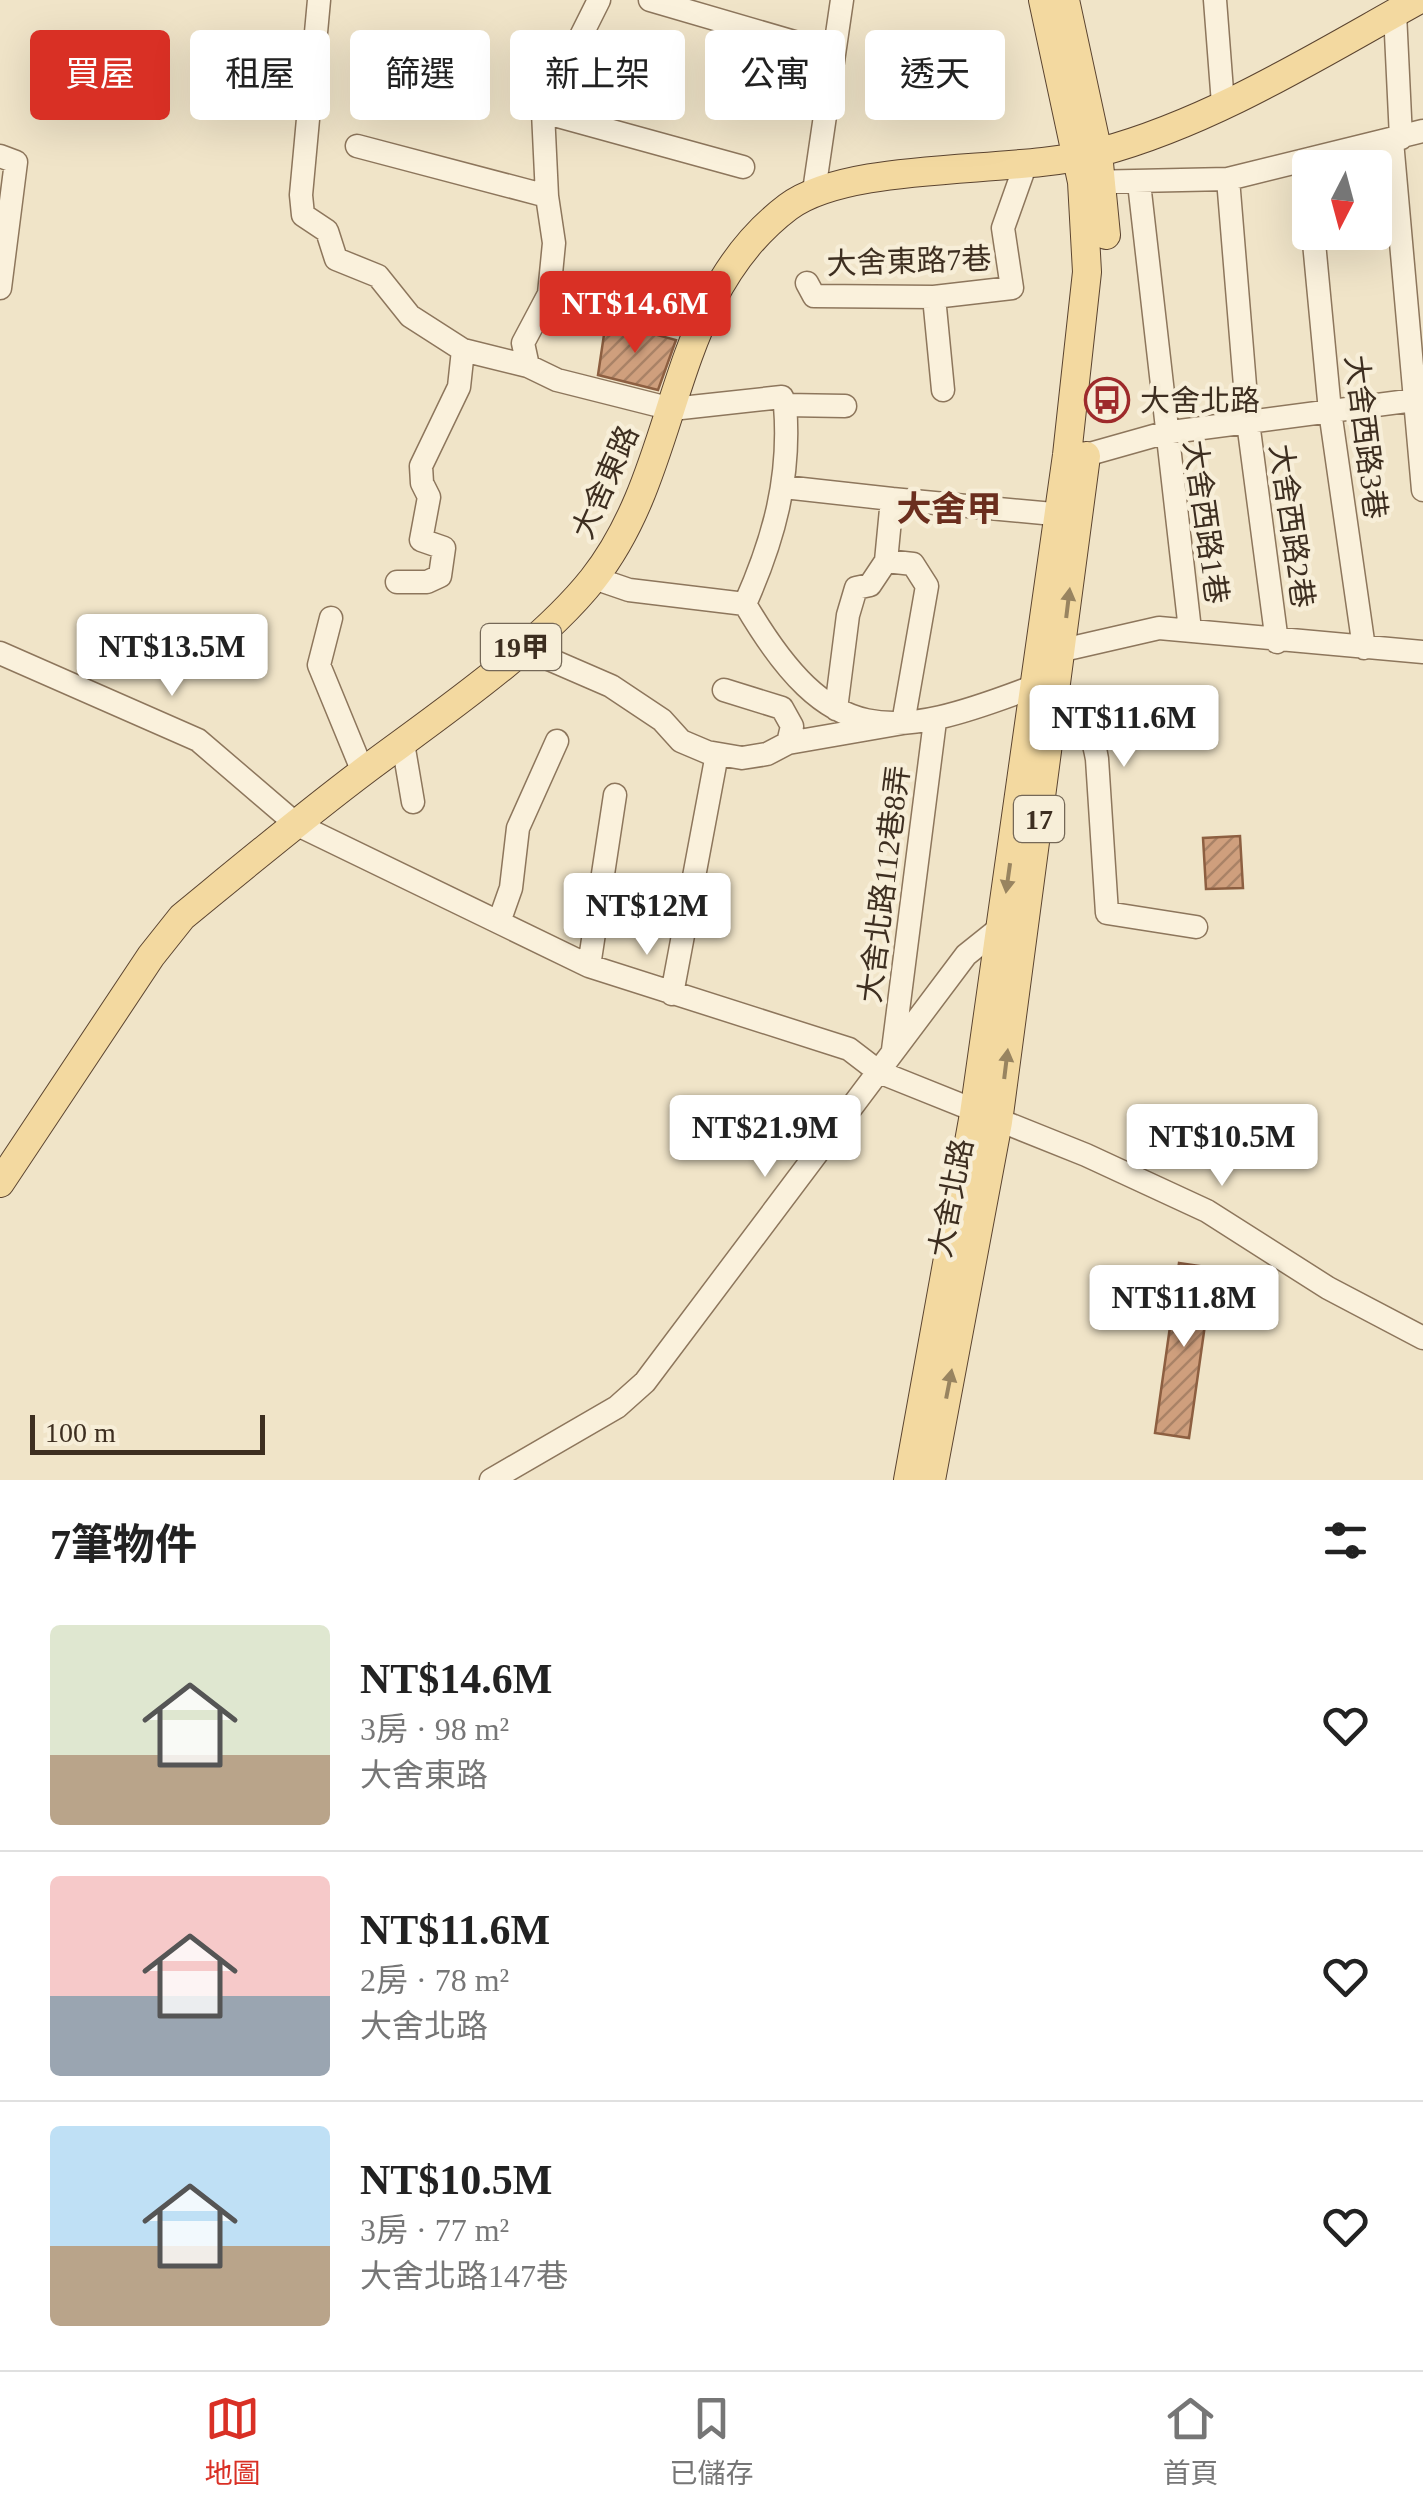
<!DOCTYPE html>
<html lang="zh-TW">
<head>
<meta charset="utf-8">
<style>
  body { margin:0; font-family:"Times New Roman","Noto Sans TC",serif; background:#f2f2f2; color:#222; height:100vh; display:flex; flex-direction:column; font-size:38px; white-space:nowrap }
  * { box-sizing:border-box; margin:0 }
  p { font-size:32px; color:#767676 }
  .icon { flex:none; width:55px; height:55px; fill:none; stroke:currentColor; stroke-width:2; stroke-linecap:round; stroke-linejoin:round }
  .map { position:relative; height:1480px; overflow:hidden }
  .drawer { display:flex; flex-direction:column; background:#fff; flex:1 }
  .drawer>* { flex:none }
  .hud { position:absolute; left:30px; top:30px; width:1365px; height:90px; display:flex; gap:20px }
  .needle { width:65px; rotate:186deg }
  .tools { position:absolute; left:1292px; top:150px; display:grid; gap:20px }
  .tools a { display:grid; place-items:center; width:100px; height:100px; border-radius:10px; background:#fff; box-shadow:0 10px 40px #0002; font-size:50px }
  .scale { position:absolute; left:30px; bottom:25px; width:235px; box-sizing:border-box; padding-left:10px; border:5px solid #3d2e20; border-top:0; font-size:28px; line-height:35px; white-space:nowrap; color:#3d2e20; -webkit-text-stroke:8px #f7eed8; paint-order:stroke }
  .price { position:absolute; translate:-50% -85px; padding:0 22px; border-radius:10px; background:#fff; color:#222; font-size:32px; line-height:65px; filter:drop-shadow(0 2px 5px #0008) }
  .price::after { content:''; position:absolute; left:50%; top:60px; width:30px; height:22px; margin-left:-15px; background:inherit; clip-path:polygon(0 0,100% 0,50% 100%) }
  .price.on { background:#d93025; color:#fff }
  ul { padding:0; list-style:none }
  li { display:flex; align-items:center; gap:30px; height:250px; padding:0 50px }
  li+li { border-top:2px solid #e0e0e0 }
  li span { display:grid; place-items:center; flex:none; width:280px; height:200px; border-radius:10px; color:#555 }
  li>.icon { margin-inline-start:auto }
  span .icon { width:120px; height:120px; fill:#fffc; stroke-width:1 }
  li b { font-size:42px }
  h2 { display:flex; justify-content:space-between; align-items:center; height:120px; padding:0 50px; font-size:42px }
  .pill { padding:0 35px; border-radius:10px; background:#fff; box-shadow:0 10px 40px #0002; font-size:35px; line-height:90px }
  .pill.on { background:#d93025; color:#fff }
  .tabs { display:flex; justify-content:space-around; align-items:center; height:140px; border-top:2px solid #e0e0e0; background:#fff; font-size:28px; color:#767676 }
  .tabs a { display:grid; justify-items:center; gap:5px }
  .tabs .on { color:#d93025 }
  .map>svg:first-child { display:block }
  .building { fill:url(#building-hatch); stroke:#8d5f41; stroke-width:2.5 }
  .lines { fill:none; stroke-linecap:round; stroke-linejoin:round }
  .minor-casing { stroke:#8d765c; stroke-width:25 }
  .major-casing { stroke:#5b4430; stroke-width:30 }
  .minor { stroke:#faf1dc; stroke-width:22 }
  .major { stroke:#f3d9a0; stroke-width:28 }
  .oneway { fill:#988460 }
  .labels { text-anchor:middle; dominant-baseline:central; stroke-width:9; stroke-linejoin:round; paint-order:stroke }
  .shield { fill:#f7eed8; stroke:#756857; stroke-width:2.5 }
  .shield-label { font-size:28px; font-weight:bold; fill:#3d2e20 }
  .street-label { font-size:30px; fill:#3d2e20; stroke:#f7eed8 }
  .poi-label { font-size:30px; fill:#3d2e20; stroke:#f7eed8; text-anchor:start }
  .quarter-label { font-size:35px; font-weight:bold; fill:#6b2e1e; stroke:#f7eed8 }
</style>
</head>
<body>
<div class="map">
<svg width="1423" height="1480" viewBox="0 0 1423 1480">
  <defs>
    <pattern id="building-hatch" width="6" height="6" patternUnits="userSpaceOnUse" patternTransform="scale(2.5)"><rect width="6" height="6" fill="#cf9f7d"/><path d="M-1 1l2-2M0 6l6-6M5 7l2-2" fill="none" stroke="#a98266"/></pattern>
  </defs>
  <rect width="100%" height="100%" fill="#f0e4c8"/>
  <path class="building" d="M606,321L676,340L658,390L598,375Z
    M1240,836L1243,888L1206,889L1203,838Z
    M1179,1263L1213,1268L1189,1438L1155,1433Z"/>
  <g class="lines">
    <defs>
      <path id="minor" d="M319,0L301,195L303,215L327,231L336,259L378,276L410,316L463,350
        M650,0L832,53
        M1215,0L1223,104
        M1395,13L1401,138
        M543,112L743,167
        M1392,141L1423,490
        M357,146L547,196
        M0,156L16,162L0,288
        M1306,161L1310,198
        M1228,179L1248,422L1277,642
        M1088,182L1228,179L1423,131
        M1139,183L1190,630
        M814,191L842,0
        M1313,232L1330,411L1364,648
        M807,283L814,296L934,297L1012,288L1003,228L1025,166
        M934,297L943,390
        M463,350L528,366L557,380L672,409L782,397L785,405L845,406
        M528,366L523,343L549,294L554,243L547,196L543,112L599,0
        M1072,455H1086L1164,433L1423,399
        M784,487L892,499
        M594,578L629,590L745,604
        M397,582H427L440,576L444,548L421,540L429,497L422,483L421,466L459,387L463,350
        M745,604C830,749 889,742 1035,686C1074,707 1089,713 1097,759L1107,913L1196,927
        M745,604C774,539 791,477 785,405
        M331,618L319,665L363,772
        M521,647L611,686L662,720L681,741L707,752L742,758L767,754L788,743L903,723L927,586L913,564L886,561
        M1045,649L1063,650L1159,628L1423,652
        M0,653L198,740L296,824L589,966L849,1049L879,1072L1086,1155L1207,1211L1328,1288L1423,1338
        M724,690L782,708L792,726L788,743
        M836,709L848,615L856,588L870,585L886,561L892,499L1075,516
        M403,743L413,802
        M499,922L511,888L518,828L557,741
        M589,966L615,795
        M672,994L717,754
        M893,1050L935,721
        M491,1480L617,1407L645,1382L966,955L1006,923"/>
      <path id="major" d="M1065,0L1098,153L1106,235
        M0,1183L151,956L182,917C243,867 304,816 368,768C438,716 539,647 593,579C683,465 665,300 788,207C851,160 1015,175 1100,152C1212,122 1317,56 1418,0
        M908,1480L974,1114L1067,455L1087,272L1082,182L1043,0
        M931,1480L998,1122L1086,456"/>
    </defs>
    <use href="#minor" class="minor-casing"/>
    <use href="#major" class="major-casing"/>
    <use href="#minor" class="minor"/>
    <use href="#major" class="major"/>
  </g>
  <defs><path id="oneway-solid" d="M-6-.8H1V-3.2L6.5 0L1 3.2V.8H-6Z" transform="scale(2.5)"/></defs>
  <g class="oneway">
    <use href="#oneway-solid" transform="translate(1068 603) rotate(-83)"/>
    <use href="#oneway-solid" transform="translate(1008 878) rotate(98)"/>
    <use href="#oneway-solid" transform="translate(1006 1064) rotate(-83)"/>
    <use href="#oneway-solid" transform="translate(949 1384) rotate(-79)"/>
  </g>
  <defs>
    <symbol id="bus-ring" viewBox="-11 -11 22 22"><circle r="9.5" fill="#f7eed8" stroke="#9e2a2b" stroke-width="1.5"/><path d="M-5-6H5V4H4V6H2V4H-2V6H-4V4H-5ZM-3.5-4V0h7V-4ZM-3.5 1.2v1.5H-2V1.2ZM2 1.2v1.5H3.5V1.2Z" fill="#9e2a2b"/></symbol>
  </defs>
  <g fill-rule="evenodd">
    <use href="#bus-ring" x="1082" y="375" width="50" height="50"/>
  </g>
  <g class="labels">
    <g class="shield">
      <rect x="481" y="624" width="80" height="46" rx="8"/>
      <rect x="1014" y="796" width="50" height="46" rx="8"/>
    </g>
    <g class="shield-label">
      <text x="521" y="647">19甲</text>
      <text x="1039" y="819">17</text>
    </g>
    <g class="street-label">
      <text transform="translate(909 261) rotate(-2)">大舍東路7巷</text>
      <text transform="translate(1366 437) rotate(83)">大舍西路3巷</text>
      <text transform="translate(605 482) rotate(-66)">大舍東路</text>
      <text transform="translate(1206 522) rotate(82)">大舍西路1巷</text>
      <text transform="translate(1292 526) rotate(82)">大舍西路2巷</text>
      <text transform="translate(884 884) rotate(-83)">大舍北路112巷8弄</text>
      <text transform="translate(951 1198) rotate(-79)">大舍北路</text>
    </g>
    <g class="poi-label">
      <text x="1140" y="400">大舍北路</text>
    </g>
    <g class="quarter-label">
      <text x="949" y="509">大舍甲</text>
    </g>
  </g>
</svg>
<div class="tools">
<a><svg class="needle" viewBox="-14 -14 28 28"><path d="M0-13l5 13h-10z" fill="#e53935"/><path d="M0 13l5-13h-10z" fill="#767676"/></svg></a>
</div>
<div class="scale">100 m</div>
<b class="price on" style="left:635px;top:356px">NT$14.6M</b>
<b class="price" style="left:172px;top:699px">NT$13.5M</b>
<b class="price" style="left:1124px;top:770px">NT$11.6M</b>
<b class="price" style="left:647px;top:958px">NT$12M</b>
<b class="price" style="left:765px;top:1180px">NT$21.9M</b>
<b class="price" style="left:1222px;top:1189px">NT$10.5M</b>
<b class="price" style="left:1184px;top:1350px">NT$11.8M</b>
<div class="hud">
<a class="pill on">買屋</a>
<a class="pill">租屋</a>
<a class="pill">篩選</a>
<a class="pill">新上架</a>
<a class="pill">公寓</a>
<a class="pill">透天</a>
</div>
</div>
<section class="drawer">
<h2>7筆物件<svg class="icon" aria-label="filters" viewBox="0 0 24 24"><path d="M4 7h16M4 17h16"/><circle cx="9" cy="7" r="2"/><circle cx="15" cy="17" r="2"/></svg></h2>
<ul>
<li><span style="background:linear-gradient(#dfe7d0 65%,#b9a48a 0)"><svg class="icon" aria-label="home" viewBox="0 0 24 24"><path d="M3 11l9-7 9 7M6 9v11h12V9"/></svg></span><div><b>NT$14.6M</b><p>3房 · 98 m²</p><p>大舍東路</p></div><svg class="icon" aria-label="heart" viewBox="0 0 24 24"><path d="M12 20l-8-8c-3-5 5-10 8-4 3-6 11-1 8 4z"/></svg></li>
<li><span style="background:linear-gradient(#f6c9c9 60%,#9aa5b1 0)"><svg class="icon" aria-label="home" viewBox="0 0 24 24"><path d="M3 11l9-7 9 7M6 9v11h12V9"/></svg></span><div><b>NT$11.6M</b><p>2房 · 78 m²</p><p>大舍北路</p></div><svg class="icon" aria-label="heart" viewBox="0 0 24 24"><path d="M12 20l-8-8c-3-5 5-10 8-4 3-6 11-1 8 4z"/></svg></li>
<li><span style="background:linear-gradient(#bfe0f5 60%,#b9a48a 0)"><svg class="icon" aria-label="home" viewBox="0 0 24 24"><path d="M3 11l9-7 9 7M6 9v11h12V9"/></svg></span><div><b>NT$10.5M</b><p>3房 · 77 m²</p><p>大舍北路147巷</p></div><svg class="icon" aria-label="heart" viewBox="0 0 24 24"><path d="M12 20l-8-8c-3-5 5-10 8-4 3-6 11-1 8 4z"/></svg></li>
</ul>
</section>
<nav class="tabs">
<a class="on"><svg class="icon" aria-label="map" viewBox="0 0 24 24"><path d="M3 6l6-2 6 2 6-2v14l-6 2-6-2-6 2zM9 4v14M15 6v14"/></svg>地圖</a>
<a><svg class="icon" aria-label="saved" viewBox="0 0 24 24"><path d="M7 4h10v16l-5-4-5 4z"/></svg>已儲存</a>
<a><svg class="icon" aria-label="home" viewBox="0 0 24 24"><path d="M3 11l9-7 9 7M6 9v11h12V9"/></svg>首頁</a>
</nav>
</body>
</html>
